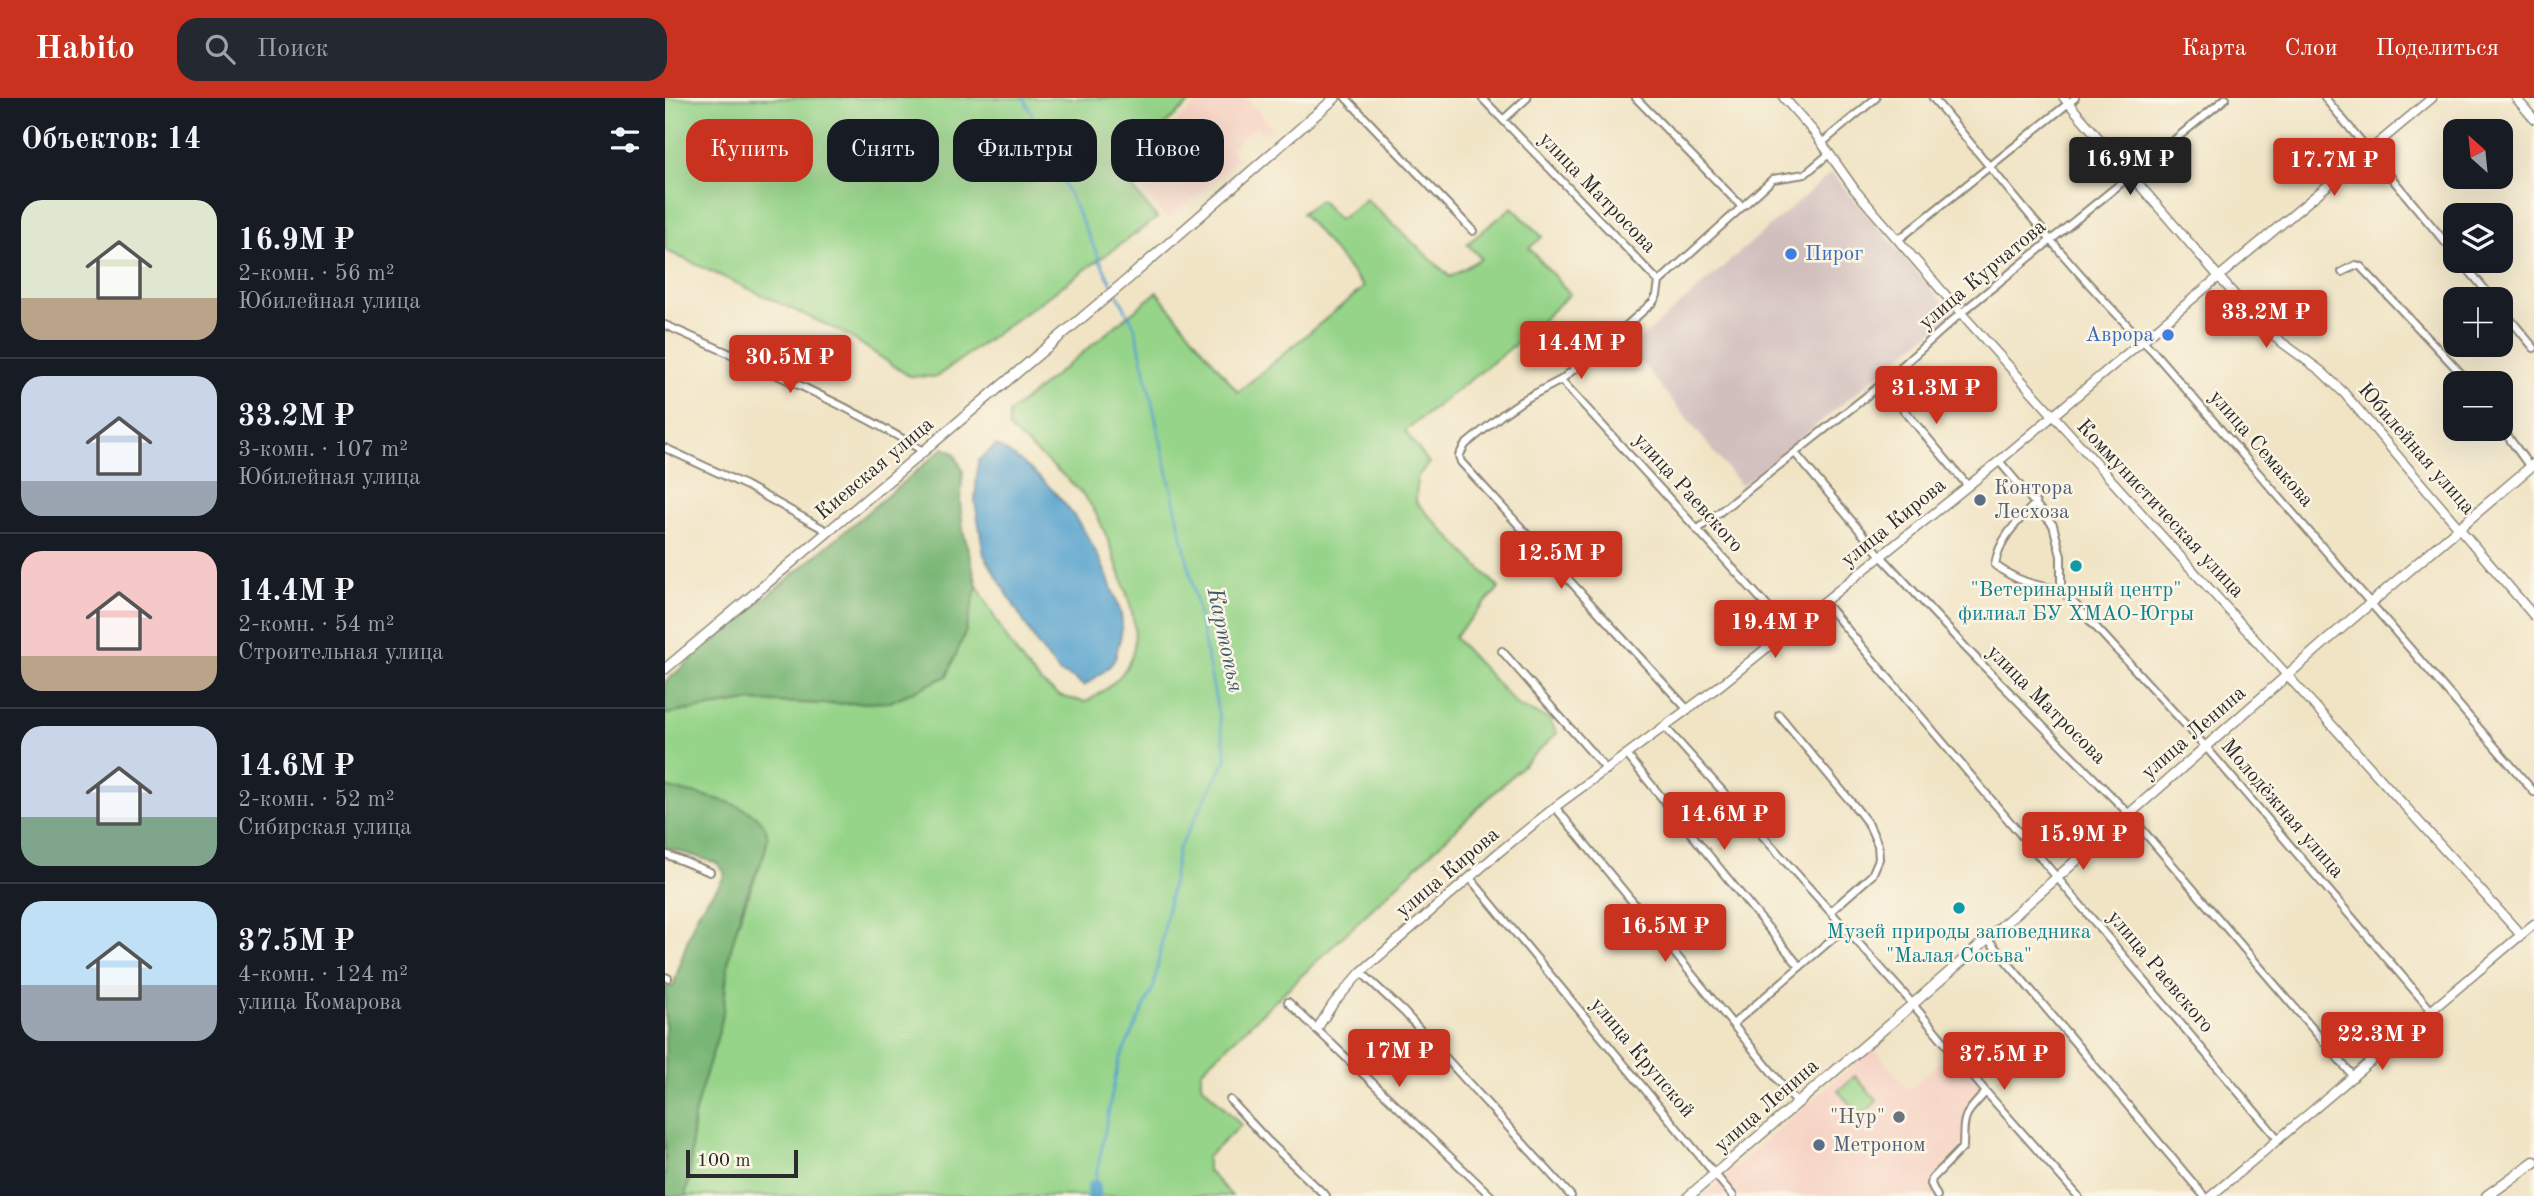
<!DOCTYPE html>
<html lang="ru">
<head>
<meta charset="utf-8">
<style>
  body { margin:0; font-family:"Old Standard TT",serif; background:#242831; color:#f1f3f6; height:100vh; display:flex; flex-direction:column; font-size:26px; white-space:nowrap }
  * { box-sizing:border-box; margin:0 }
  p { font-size:23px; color:#9ea1a6 }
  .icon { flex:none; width:38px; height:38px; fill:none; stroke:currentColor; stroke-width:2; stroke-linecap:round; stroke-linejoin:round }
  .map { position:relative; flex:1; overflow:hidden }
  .side { display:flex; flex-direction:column; background:#171b24; width:665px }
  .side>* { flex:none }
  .banner { position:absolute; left:21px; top:21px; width:665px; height:63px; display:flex; gap:14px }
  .needle { width:46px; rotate:333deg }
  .buttons { position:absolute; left:1778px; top:21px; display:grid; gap:14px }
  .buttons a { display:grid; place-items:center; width:70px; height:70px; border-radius:14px; background:#171b24; box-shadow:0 7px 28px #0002; font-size:35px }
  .scale { position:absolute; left:21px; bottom:18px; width:112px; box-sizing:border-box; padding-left:7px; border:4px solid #2b2b2b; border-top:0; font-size:19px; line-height:24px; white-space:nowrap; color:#2b2b2b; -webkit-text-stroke:5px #fcf5e5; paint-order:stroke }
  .price { position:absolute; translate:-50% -60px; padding:0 16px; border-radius:7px; background:#c8321e; color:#fff; font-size:23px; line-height:46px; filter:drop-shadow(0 2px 4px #0008) }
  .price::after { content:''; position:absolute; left:50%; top:42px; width:21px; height:16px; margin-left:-10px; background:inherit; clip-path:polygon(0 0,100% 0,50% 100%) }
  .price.on { background:#222; color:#fff }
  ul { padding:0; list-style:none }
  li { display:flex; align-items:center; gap:21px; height:175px; padding:0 21px }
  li+li { border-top:2px solid #363941 }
  li span { display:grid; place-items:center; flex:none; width:196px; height:140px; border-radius:21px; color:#555 }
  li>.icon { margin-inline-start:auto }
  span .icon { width:84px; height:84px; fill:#fffc; stroke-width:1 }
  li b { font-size:30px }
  h2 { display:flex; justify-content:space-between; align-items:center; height:84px; padding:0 21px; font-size:30px }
  .chip { padding:0 24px; border-radius:21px; background:#171b24; box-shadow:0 7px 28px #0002; font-size:24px; line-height:63px }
  .chip.on { background:#c8321e; color:#fff }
  header { display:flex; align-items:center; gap:42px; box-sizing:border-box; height:98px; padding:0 35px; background:#c8321e; color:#fff }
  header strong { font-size:33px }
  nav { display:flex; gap:38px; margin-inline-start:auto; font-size:24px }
  .search { width:490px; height:63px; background:#242831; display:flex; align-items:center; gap:18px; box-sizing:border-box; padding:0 24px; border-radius:21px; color:#9ea1a6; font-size:26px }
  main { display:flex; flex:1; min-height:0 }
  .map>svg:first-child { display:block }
  .built { fill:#f6d2c4 }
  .industrial { fill:#d1bfbe }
  .green { fill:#96d489; stroke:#60805a; stroke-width:2 }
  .forest { fill:#78b675; stroke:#527050; stroke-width:2 }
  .water { fill:#55a2ce; stroke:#40667c; stroke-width:2 }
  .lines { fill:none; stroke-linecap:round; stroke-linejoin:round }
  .stream { stroke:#55a2ce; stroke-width:2.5 }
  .river { stroke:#55a2ce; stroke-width:14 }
  .minor-casing { stroke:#8e8878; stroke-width:10 }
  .tertiary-casing { stroke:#8e8878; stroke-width:11 }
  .secondary-casing { stroke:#8e8878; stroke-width:12 }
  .primary-casing { stroke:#8e8878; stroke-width:13 }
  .minor { stroke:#fff; stroke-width:6 }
  .tertiary { stroke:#fff; stroke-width:8 }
  .secondary { stroke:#fff; stroke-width:9 }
  .primary { stroke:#fff; stroke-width:10 }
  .shop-dot { fill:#3f7fe0; stroke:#fcf5e5; stroke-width:2.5 }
  .service-dot { fill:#5c6f8a; stroke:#fcf5e5; stroke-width:2.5 }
  .culture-dot { fill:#0f9aa8; stroke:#fcf5e5; stroke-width:2.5 }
  .worship-dot { fill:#6b7280; stroke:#fcf5e5; stroke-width:2.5 }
  .labels { text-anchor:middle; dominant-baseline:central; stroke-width:5; stroke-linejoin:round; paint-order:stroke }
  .street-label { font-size:21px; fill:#2b2b2b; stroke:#fcf5e5 }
  .shop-label { font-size:21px; fill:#366cbe; stroke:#fcf5e5; text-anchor:start }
  .service-label { font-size:21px; fill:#4e5e75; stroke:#fcf5e5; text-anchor:start }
  .culture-label { font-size:21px; fill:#0d838f; stroke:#fcf5e5 }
  .worship-label { font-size:21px; fill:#5b616d; stroke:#fcf5e5; text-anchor:end }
  .water-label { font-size:23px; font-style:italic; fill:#3c5b6c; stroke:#fcf5e5 }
</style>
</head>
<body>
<header>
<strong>Habito</strong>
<div class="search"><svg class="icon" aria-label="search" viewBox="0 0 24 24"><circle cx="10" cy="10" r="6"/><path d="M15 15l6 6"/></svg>Поиск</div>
<nav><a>Карта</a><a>Слои</a><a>Поделиться</a></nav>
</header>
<main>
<section class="side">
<h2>Объектов: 14<svg class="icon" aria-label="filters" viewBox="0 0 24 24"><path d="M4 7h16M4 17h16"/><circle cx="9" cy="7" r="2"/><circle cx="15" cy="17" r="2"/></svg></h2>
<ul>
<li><span style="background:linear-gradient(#dfe7d0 70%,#b9a48a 0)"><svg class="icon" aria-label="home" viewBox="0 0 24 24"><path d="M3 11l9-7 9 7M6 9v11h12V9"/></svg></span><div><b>16.9M ₽</b><p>2-комн. · 56 m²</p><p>Юбилейная улица</p></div></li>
<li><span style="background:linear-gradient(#c9d6e8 75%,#9aa5b1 0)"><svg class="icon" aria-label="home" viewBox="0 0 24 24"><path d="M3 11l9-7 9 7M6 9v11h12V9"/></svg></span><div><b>33.2M ₽</b><p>3-комн. · 107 m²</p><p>Юбилейная улица</p></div></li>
<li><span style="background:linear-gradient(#f6c9c9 75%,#b9a48a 0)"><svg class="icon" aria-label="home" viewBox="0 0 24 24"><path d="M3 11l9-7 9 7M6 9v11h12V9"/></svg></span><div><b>14.4M ₽</b><p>2-комн. · 54 m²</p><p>Строительная улица</p></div></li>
<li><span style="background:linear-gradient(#c9d6e8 65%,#7fa58c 0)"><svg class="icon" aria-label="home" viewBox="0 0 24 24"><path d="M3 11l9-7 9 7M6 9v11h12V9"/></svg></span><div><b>14.6M ₽</b><p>2-комн. · 52 m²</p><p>Сибирская улица</p></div></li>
<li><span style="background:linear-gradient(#bfe0f5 60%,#9aa5b1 0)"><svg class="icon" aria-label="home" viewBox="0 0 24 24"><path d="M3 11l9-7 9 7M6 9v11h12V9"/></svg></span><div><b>37.5M ₽</b><p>4-комн. · 124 m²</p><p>улица Комарова</p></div></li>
</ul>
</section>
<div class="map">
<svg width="1869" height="1098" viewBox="0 0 1869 1098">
  <rect width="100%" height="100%" fill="#fcf5e5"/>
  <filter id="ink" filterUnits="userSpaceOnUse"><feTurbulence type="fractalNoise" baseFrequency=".0143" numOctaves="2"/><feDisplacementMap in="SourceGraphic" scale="14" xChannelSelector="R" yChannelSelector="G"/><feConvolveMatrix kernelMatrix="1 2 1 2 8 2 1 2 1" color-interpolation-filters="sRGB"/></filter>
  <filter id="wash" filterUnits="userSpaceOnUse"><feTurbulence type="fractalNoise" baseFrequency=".00686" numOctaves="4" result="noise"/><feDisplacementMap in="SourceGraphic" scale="28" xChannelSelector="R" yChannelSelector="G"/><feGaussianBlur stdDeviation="1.57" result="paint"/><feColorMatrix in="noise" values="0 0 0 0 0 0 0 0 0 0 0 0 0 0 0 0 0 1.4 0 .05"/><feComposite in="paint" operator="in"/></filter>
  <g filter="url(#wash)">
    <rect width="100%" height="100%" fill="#f0e4c5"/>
    <path class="built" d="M539,0H582L608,30L599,37L591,28L565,51L573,61L503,122L459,69Z
      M1208,949L1243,992L1287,954L1321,994L1303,1014L1299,1046L1267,1081L1277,1098H1037Z"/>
    <path class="industrial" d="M1166,75L1288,216L1076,388L965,250Z"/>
    <path class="green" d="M0,0H530L451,70L492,120L271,279L244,278L181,236L0,152Z
      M701,101L785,179L816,160L802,146L847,109L877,139L864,150L905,196L856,242L740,333L764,365L752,379L751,404L834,490L789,539L853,608L884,621L892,635L536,973V986L576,1027L542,1059V1072L567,1098H20C29,1071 25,1046 29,1018C35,985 50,954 57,920C61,897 61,874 66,851C74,811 98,774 102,733L86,715L69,707L0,689V616L84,603L160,606L225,604L282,578L300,535L312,487C331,522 358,578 394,597C402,601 413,602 421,604C488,567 473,527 452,467C444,444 435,418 420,399C398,373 368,354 344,330V315L492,194L573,294L699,189L637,115L655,102L674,122Z
      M1190,978L1212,1003L1196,1018L1173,993Z"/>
    <path class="forest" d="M279,350L289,355L298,373L295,404L298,432L312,487L300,535L282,578L225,604L160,606L84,603L0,616V584Z
      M0,689C26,696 90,703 101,731C108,748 86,784 80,801C75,816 71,832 67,847C60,871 61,897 57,921C49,957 34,989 28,1024C24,1051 29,1070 20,1098H0V889H8C16,865 22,838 33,815C41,799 55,792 60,775L52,765L0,749Z"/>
    <path class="water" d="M331,347C387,380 425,431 447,491C456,514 461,524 453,548C452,553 451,560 448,564C442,573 428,581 419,588L408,580L395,575L372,546L319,457L310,403L313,363Z"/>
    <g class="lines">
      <path class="stream" d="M359,0L442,177L470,229L528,487L562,660L513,752L489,888L453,965L429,1089"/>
      <path class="river" d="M429,1098V1089"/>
    </g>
  </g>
  <g filter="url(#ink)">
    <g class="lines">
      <defs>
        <path id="minor" d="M681,0L808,133
          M817,0L994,184
          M971,0L1077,109
          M1268,0C1339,85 1408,175 1487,252L1869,694
          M1660,0L1790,156
          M838,22L862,0
          M1157,45L1211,0
          M1233,142L1410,0
          M1796,163L1828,201
          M1677,174L1691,167L1696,169L1805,285
          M1836,210L1869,250
          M0,227C88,266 176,303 258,353
          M896,282L1124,532
          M1217,286L1303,388
          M1836,329L1865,369
          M0,350L82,388L162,433
          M1130,355L1216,458L1299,548L1463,715L1689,979
          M1334,363L1388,427L1396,458V491L1540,648L1766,912
          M1371,405C1353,423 1334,440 1330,467C1351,483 1370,488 1396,491
          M1032,432L1217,286L1296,215L1561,0
          M1159,504L1614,1042
          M837,553L942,672
          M1023,612L796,364L794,358L800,347L838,316L860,301L896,282L961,228L988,204L992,197L994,184L1108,81L1140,76L1164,56
          M1114,617L1191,710L1204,727L1213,747L1214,761L1207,777L1166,813
          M1000,629L1240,897L1321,994L1413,1098
          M962,657L1135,869
          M890,709L1132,1005
          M0,756L45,774
          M805,780L1068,1098
          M1322,840L1539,1098
          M696,874L739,914L906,1098
          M0,879L3,880
          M623,904L826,1098
          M1068,926L1180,830
          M565,1002L603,1043L661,1098
          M1272,1098L1266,1086L1267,1081L1298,1049C1299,1017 1297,1019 1321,994"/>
        <path id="tertiary" d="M1119,0L1149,34L1190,92L1296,215L1856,837
          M1399,0L1600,232L1656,273L1679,295L1869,518
          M1851,0L1869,21
          M652,931L668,906L696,874L833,755L890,709L1057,586L1334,363L1767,0
          M1546,1098L1869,826"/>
        <path id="secondary" d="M0,571L463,181L670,0
          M1024,1098L1248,906L1660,544L1869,366"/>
        <path id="primary" d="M1822,1098L1869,1064"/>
      </defs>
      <use href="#minor" class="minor-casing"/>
      <use href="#tertiary" class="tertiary-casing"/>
      <use href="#secondary" class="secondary-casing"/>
      <use href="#primary" class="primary-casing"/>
      <use href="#minor" class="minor"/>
      <use href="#tertiary" class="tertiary"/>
      <use href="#secondary" class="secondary"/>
      <use href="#primary" class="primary"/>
    </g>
  </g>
  <g class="shop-dot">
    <circle cx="1126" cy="156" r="7"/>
    <circle cx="1503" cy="237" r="7"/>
  </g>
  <g class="service-dot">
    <circle cx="1315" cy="402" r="7"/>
    <circle cx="1154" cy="1047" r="7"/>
  </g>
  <g class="culture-dot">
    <circle cx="1411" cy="468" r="7"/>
    <circle cx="1294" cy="810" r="7"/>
  </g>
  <circle class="worship-dot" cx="1234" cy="1019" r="7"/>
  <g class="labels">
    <g class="street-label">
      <text transform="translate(932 95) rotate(46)">улица Матросова</text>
      <text transform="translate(1318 177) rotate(-40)">улица Курчатова</text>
      <text transform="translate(1596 351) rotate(49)">улица Семакова</text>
      <text transform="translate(1751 351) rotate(49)">Юбилейная улица</text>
      <text transform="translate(210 371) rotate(-40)">Киевская улица</text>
      <text transform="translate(1023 395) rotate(48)">улица Раевского</text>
      <text transform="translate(1495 411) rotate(47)">Коммунистическая улица</text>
      <text transform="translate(1229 425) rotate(-39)">улица Кирова</text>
      <text transform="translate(1381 607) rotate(45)">улица Матросова</text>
      <text transform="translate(1529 635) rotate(-41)">улица Ленина</text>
      <text transform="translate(1617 711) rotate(49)">Молодёжная улица</text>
      <text transform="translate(783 775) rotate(-40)">улица Кирова</text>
      <text transform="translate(1495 874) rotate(50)">улица Раевского</text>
      <text transform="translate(977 960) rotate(50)">улица Крупской</text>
      <text transform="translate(1102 1008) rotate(-41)">улица Ленина</text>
    </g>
    <g class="shop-label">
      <text x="1140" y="156">Пирог</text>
      <text x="1489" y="237" text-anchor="end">Аврора</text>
    </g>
    <g class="service-label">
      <text x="1329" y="390">Контора<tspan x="1329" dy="24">Лесхоза</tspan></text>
      <text x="1168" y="1047">Метроном</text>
    </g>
    <g class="culture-label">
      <text x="1411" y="492">"Ветеринарный центр"<tspan x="1411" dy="24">филиал БУ ХМАО-Югры</tspan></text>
      <text x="1294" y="834">Музей природы заповедника<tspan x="1294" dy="24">"Малая Сосьва"</tspan></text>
    </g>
    <g class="worship-label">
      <text x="1220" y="1019">"Нур"</text>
    </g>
    <g class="water-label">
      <text transform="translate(560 542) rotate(78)">Картопья</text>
    </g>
  </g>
</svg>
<div class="buttons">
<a><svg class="needle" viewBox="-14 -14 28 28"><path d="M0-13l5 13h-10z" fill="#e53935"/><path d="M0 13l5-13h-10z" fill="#9ea1a6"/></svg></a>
<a><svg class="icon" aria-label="layers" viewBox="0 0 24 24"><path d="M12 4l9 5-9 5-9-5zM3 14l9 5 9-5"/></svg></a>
<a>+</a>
<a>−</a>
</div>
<div class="scale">100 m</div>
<b class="price on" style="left:1465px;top:99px">16.9M ₽</b>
<b class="price" style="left:1669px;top:100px">17.7M ₽</b>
<b class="price" style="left:1601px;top:252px">33.2M ₽</b>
<b class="price" style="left:916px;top:283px">14.4M ₽</b>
<b class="price" style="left:125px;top:297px">30.5M ₽</b>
<b class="price" style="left:1271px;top:328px">31.3M ₽</b>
<b class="price" style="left:896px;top:493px">12.5M ₽</b>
<b class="price" style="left:1110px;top:562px">19.4M ₽</b>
<b class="price" style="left:1059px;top:754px">14.6M ₽</b>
<b class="price" style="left:1418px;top:774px">15.9M ₽</b>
<b class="price" style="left:1000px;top:866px">16.5M ₽</b>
<b class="price" style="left:1717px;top:974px">22.3M ₽</b>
<b class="price" style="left:734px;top:991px">17M ₽</b>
<b class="price" style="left:1339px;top:994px">37.5M ₽</b>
<div class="banner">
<a class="chip on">Купить</a>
<a class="chip">Снять</a>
<a class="chip">Фильтры</a>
<a class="chip">Новое</a>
</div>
</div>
</main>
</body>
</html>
